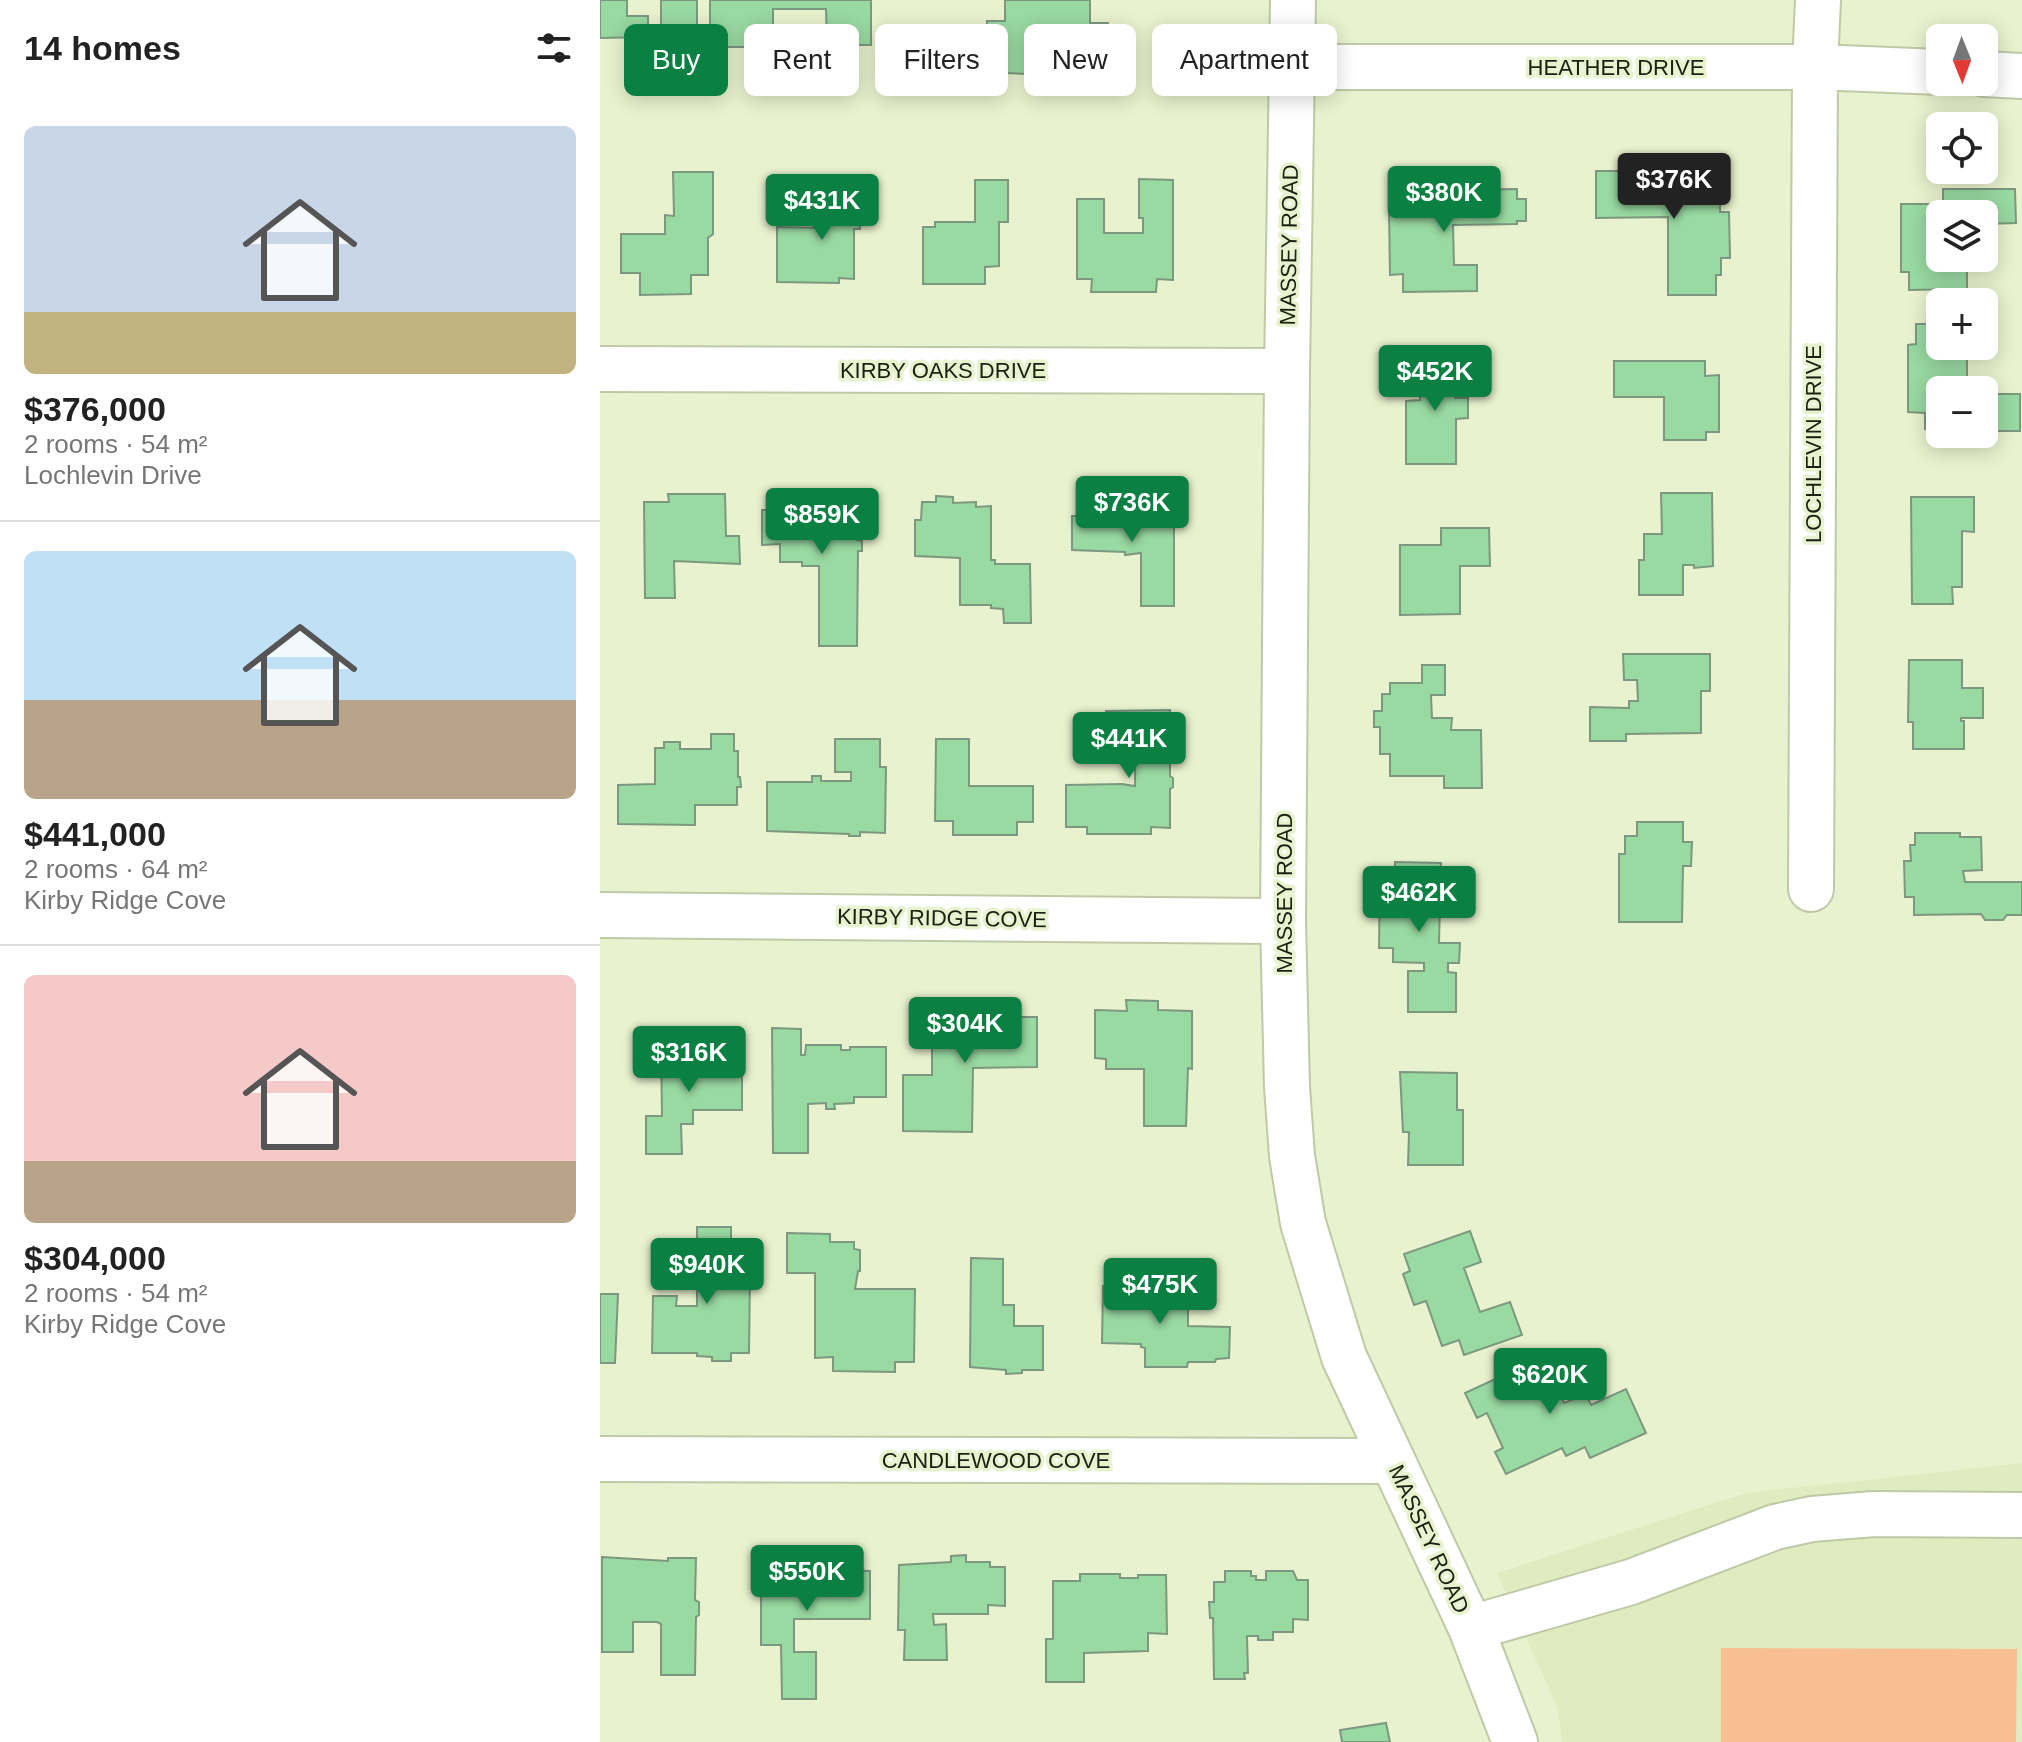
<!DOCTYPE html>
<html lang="en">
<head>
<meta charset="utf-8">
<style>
  body { margin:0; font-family:Helvetica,sans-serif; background:#f6f6f6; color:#222; height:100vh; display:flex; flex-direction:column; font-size:30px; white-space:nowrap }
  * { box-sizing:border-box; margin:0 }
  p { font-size:26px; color:#767676 }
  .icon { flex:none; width:44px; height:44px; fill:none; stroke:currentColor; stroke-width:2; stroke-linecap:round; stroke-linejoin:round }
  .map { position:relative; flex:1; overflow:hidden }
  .sheet { display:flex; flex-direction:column; background:#fff; width:600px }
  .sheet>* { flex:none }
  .top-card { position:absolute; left:24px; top:24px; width:760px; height:72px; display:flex; gap:16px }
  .needle { width:52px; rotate:179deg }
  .fabs { position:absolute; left:1326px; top:24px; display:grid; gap:16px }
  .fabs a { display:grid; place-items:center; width:72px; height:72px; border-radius:12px; background:#fff; box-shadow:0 4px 20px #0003; font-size:40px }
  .price { position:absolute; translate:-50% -68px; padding:0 18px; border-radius:8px; background:#0b8043; color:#fff; font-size:26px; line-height:52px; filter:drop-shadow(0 2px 4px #0008) }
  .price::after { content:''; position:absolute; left:50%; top:48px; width:24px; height:18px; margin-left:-12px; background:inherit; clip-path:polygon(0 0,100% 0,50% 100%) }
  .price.active { background:#222; color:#fff }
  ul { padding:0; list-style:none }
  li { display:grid; align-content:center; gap:16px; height:424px; padding:0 24px }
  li+li { border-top:2px solid #e0e0e0 }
  li span { display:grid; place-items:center; height:248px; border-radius:12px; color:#555 }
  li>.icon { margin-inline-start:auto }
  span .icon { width:144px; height:144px; fill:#fffc; stroke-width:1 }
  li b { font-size:34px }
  h2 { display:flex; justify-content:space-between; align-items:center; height:96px; padding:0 24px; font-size:34px }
  .pill { padding:0 28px; border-radius:12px; background:#fff; box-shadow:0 4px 20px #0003; font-size:28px; line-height:72px }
  .pill.active { background:#0b8043; color:#fff }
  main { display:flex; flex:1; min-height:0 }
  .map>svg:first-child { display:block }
  .built { fill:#e0ebbf }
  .green { fill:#f7bf92 }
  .building { fill:#99d9a2; stroke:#7c987f; stroke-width:2 }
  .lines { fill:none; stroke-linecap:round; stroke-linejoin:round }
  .minor-casing { stroke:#c0c9a6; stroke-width:48 }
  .minor { stroke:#fff; stroke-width:44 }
  .labels { text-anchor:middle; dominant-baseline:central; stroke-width:7; stroke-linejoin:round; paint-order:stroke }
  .street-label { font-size:22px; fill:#1c1f12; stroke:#e9f2ce }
</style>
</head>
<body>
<main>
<section class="sheet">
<h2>14 homes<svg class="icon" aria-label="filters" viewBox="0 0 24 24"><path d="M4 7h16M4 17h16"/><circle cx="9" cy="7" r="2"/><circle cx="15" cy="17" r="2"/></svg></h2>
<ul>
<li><span style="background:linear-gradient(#c9d6e8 75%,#c2b280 0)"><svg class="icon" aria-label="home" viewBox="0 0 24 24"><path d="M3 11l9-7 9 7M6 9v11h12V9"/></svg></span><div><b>$376,000</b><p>2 rooms · 54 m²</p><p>Lochlevin Drive</p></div></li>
<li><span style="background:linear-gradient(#bfe0f5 60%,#b9a48a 0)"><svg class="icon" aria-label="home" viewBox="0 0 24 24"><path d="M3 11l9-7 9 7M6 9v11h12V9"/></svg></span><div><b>$441,000</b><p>2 rooms · 64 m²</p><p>Kirby Ridge Cove</p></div></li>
<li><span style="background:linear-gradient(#f6c9c9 75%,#b9a48a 0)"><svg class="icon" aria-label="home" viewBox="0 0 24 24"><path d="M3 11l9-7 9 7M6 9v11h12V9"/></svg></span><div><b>$304,000</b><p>2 rooms · 54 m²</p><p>Kirby Ridge Cove</p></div></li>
</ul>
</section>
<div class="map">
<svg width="1422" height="1742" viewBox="0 0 1422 1742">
  <rect width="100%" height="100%" fill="#e9f2ce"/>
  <path class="built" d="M1422,1463V1742H962L958,1709L897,1573L1146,1493Z"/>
  <path class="green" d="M1121,1648L1417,1649L1416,1742H1121Z"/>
  <path class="building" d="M0,0H27V16H48V37L0,38Z
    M61,0H97V34H61Z
    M110,0H271V45H227L226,9H173V39L167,38V47H110Z
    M405,0H490V23H508L509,71H477V76L405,73V52L387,51V21H405Z
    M996,171H1113L1114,196H1120V212H1129L1130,258H1121V275H1116V295H1068V217L996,218Z
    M73,172H113V234L108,238V275H91V294L40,295V273H21V234H65V215L74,216Z
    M539,179L573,180V280L557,279L556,292H491L492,279H477V199H504V233H543V218H539Z
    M375,180H408V222H399V266L385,267V284H323V227H335V222H375Z
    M826,181H844V190L917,189V199H926V221H917V224L853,225L854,265H877V291L803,292V274L790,275L789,210H804V190H826Z
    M226,185H260V229H254V279L239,278V283L177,282V227L225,228Z
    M1343,189H1415L1416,223L1384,224V214H1340V258L1367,259V289L1309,290V272H1301V204H1343Z
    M1316,324H1340V346H1367V389L1370,390H1340V429H1325V413L1308,412V345L1316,344Z
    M820,354H855V398H868V418L856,419V464H806V401L820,400Z
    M1014,361H1105V376L1119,375V432H1106V440H1064V397H1014Z
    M1384,394H1420V431H1389V423H1384Z
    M181,493H241V506L257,505V540L262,541V551H258L257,646H219V566H202V562H180V544L162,545V510H181Z
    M1061,493H1112L1113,566L1094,568V565H1083V595H1039V560H1044V534H1062Z
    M68,494H125L126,536H139L140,564L74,561L75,598H45L44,502H69Z
    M336,496L353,497V503L376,502V507L391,506V560H395V564H430L431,623H404L403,609L391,608V605H360V558L315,556V520H321L322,502H336Z
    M1311,497H1374V532L1362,531V587H1352L1353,604H1312Z
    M488,503L557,504V523H574V606H541V553L525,555V552L472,550V516H488Z
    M841,528H889L890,566H860V614L800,615V545H841Z
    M1023,654H1110V691H1101V733L1026,734V741H990V707L1029,708V701H1038L1037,680H1024Z
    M1309,660H1362V688H1383V718H1361V721H1364V749H1313V722H1308Z
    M822,665H845V695H831L832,718H852L851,730H881L882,788H844V776H790V754H780V727H774V711H782V694H790V683H822Z
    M570,710V776L573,778V787L570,789V828L551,827V834H487V827H466V785L522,784L535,786V748H506V711Z
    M111,734H134V751H138V777H140L141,787H137V805H95V825L18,824V785L55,784V748H64V742H80V749H111Z
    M235,739H280V767H286L285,833L260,832V836H249V834L167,831V782H212V776H221V781H251V772H235Z
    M336,739H369V786H433V822H417V835H353V821H335Z
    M1037,822H1083V842H1092L1091,866H1083L1082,922H1019V854H1025V836H1037Z
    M1315,833H1360V837H1381L1382,870L1363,871L1365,882H1422V915H1407L1403,920H1385L1381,914L1314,915V897H1305L1304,861H1311L1310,845H1315Z
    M795,862L841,863L839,943H860L859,963H848V972L856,973V1012H808V971H824V963L793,962V948H779L780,874H795Z
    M526,1000L558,1001V1010L592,1011V1069L588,1068L586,1126H544V1069H506V1059L495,1058V1010L527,1011Z
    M356,1008L418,1009V1017H437V1067L373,1068L372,1132L303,1131V1075H332V1014H356Z
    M172,1028L201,1029V1055H205L206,1045H241V1050H250V1047H286V1097H254V1103L234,1104L235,1109H226V1103L208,1104V1153H173Z
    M116,1044L117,1076L142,1075V1110H93V1124H81L82,1154H46V1116H62L61,1045Z
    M800,1072L857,1073V1110H863V1165H808L809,1132H803Z
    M97,1227H131V1276H150L149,1353H131V1361H112V1357L97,1356V1353H52L53,1296H77L76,1306H97Z
    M870,1231L881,1262L864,1268L880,1312L910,1302L922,1335L864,1355L859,1340L842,1346L826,1301L814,1305L803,1274L810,1271L804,1254Z
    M187,1233L230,1234V1242H254V1249L260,1250V1271H258L255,1289H315L314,1362H295V1372L233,1371V1357L215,1358V1273H187Z
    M371,1258L403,1259V1305H414V1326H443V1370H422V1373L406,1374V1370L370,1367Z
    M503,1286L588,1287V1326L630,1327L629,1358L616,1359L615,1362H588L587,1367H545V1348L541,1347V1344L502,1343Z
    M0,1294H18L15,1363H0Z
    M952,1353L963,1377L954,1381L964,1403L986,1394L991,1405L1026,1389L1046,1433L990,1458L985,1447L966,1456L962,1448L906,1474L895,1452L903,1448L887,1413L877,1418L865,1393Z
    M366,1555V1562H390V1567H405V1606L388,1605V1614H333L334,1625L346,1624L347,1660H304L305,1630H298L299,1565L351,1562V1556Z
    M2,1557L68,1561V1558H96L95,1600L99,1602V1615L96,1617L95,1675H61V1624L57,1622H33V1652H2Z
    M189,1559H203V1561H207V1567H222V1570L270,1571V1619H194V1652H216V1699H182L181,1645H161V1565H182V1561H189Z
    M625,1571H651V1576H656V1580H666V1571H693L697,1580H708V1620L693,1619V1632H673V1640H658V1636H647L648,1673H644L645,1679H614L613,1618H610L609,1602H614V1582H625Z
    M480,1574H520V1578H538V1575H566L567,1634L548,1633V1651L484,1653V1682H446V1639H453V1581H480Z
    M786,1723L790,1742H742L740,1730Z"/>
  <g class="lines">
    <defs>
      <path id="minor" d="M693,0L687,371L683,921L687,1087L692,1156L703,1223L744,1357L871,1628L915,1742
        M692,67H1215L1340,72
        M1384,74L1422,76
        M0,369L687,371
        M1211,889L1215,67L1218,0
        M0,915L683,921
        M0,1459L793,1461
        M871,1628L1031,1582L1175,1527L1212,1519L1274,1514L1422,1515"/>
    </defs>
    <use href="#minor" class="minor-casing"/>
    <use href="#minor" class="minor"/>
  </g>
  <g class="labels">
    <g class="street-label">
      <text x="1016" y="67">HEATHER DRIVE</text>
      <text transform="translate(689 245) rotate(-89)">MASSEY ROAD</text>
      <text x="343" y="370">KIRBY OAKS DRIVE</text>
      <text transform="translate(1213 444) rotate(-90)">LOCHLEVIN DRIVE</text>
      <text transform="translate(684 893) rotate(-90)">MASSEY ROAD</text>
      <text transform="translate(342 918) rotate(1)">KIRBY RIDGE COVE</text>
      <text x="396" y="1460">CANDLEWOOD COVE</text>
      <text transform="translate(829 1539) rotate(65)">MASSEY ROAD</text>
    </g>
  </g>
</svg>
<div class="fabs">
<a><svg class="needle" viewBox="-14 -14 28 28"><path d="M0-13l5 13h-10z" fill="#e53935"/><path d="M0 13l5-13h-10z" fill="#767676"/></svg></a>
<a><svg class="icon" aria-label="locate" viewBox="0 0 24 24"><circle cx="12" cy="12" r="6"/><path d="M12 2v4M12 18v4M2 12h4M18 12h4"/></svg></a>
<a><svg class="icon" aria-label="layers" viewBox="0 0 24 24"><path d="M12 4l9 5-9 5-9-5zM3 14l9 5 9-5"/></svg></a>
<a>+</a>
<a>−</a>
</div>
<b class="price active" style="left:1074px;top:221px">$376K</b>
<b class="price" style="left:844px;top:234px">$380K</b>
<b class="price" style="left:222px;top:242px">$431K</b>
<b class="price" style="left:835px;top:413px">$452K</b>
<b class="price" style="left:532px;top:544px">$736K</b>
<b class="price" style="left:222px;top:556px">$859K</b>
<b class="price" style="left:529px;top:780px">$441K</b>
<b class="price" style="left:819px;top:934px">$462K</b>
<b class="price" style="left:365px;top:1065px">$304K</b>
<b class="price" style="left:89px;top:1094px">$316K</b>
<b class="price" style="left:107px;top:1306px">$940K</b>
<b class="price" style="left:560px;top:1326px">$475K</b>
<b class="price" style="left:950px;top:1416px">$620K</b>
<b class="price" style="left:207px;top:1613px">$550K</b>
<div class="top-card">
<a class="pill active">Buy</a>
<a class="pill">Rent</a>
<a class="pill">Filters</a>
<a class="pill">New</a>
<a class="pill">Apartment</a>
</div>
</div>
</main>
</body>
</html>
